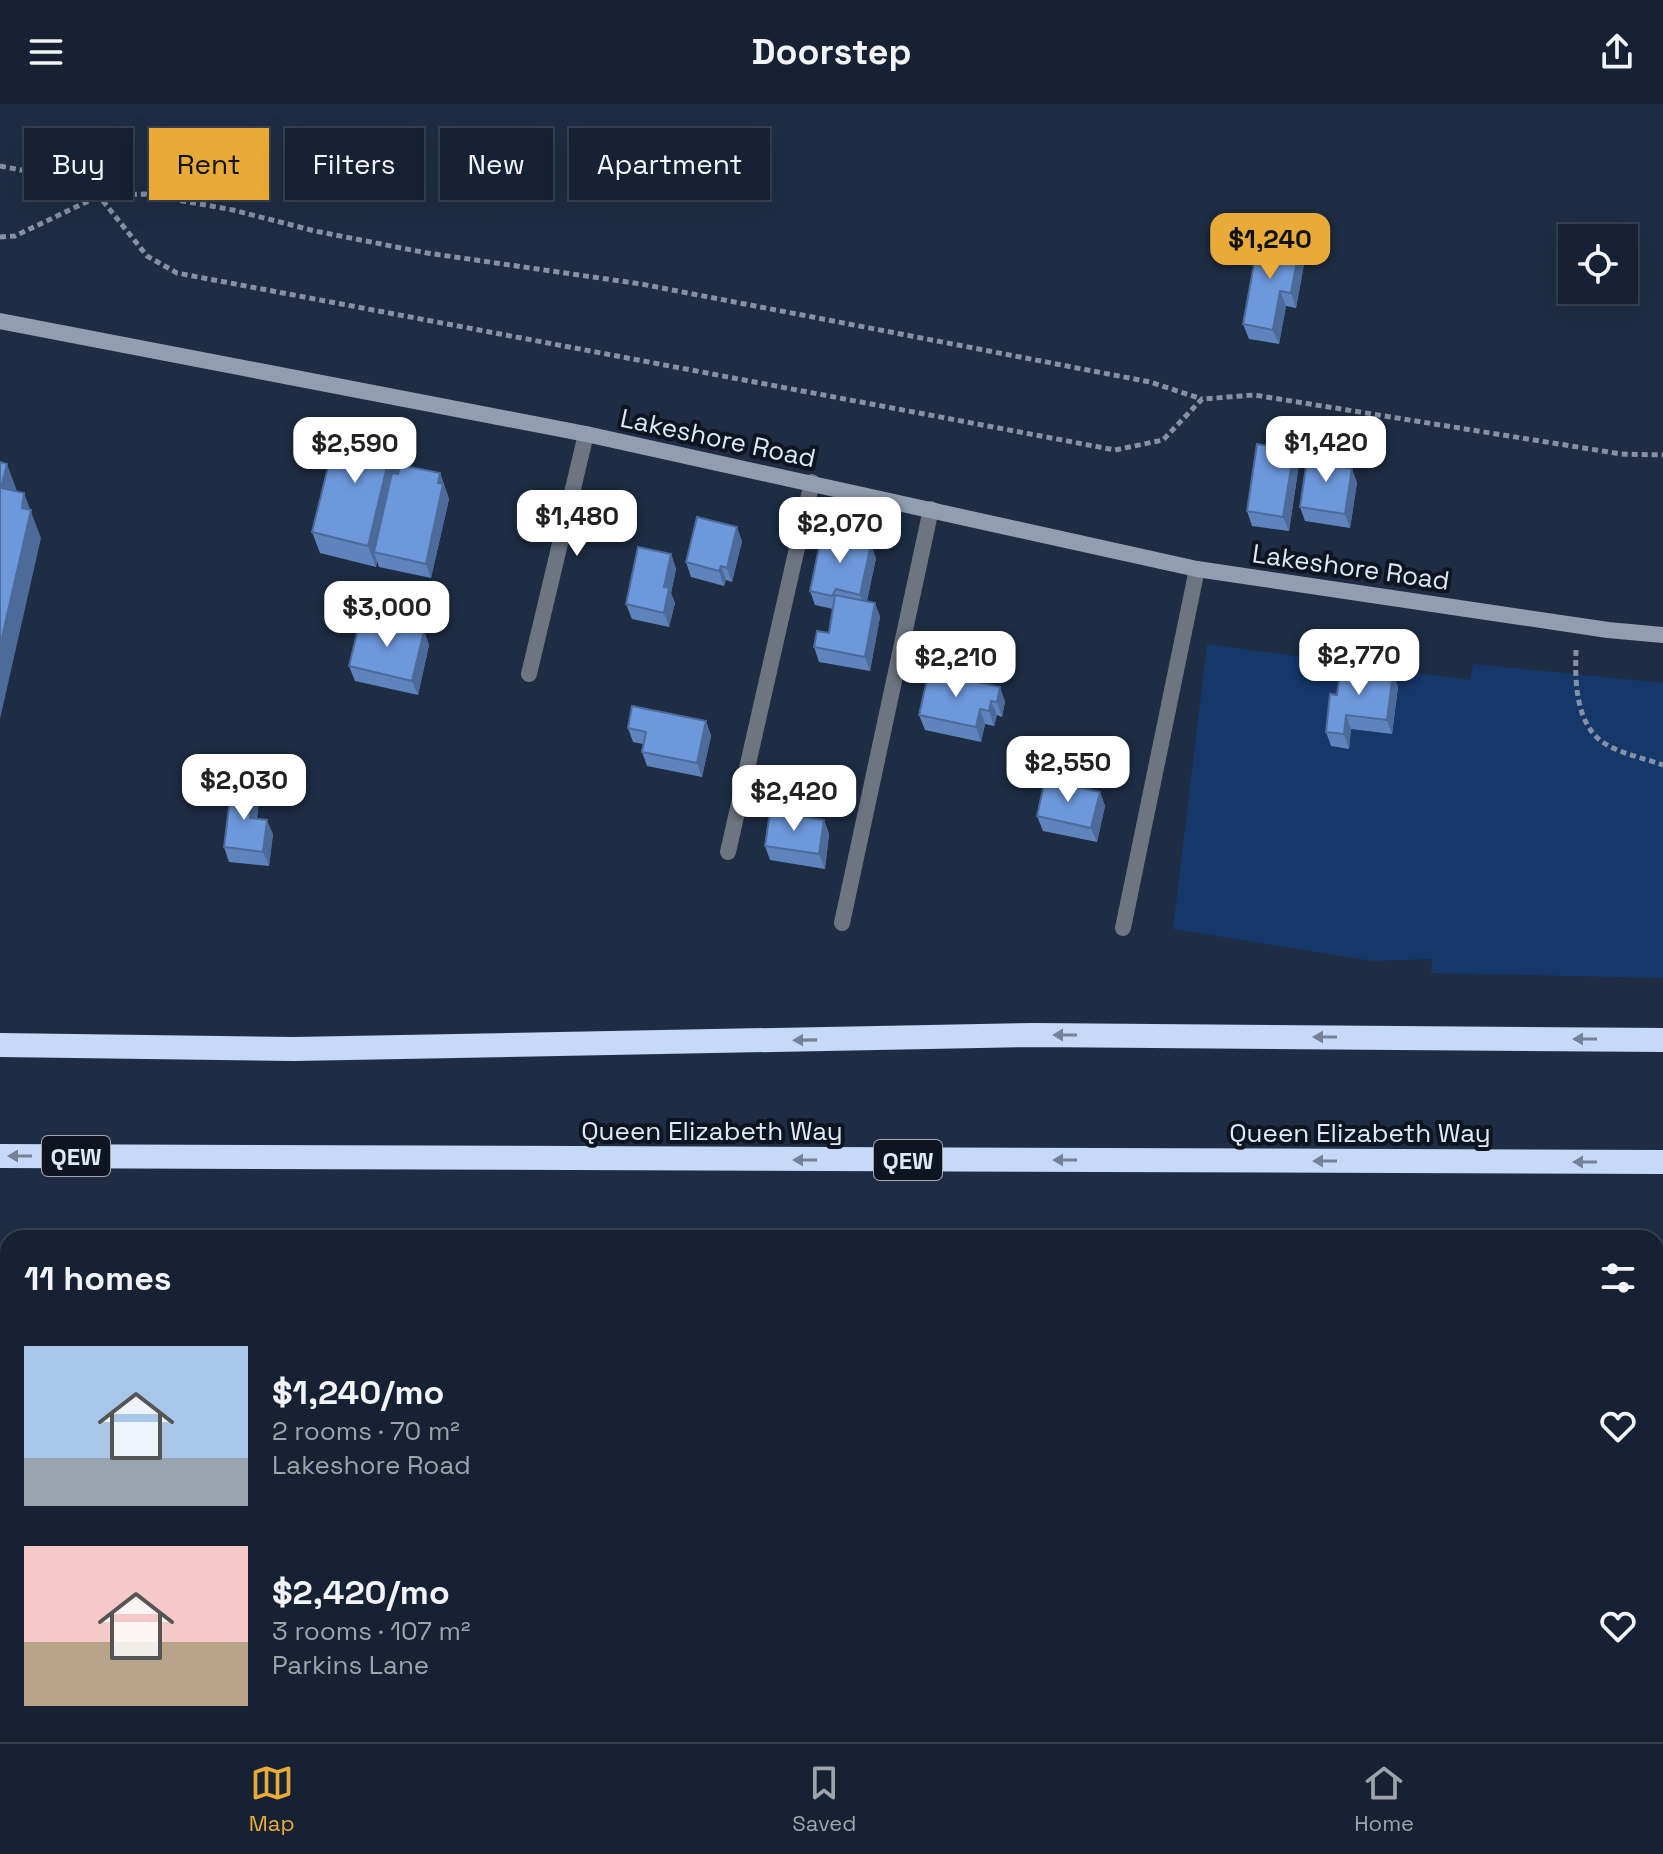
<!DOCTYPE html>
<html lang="en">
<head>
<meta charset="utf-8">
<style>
  body { margin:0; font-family:"Space Grotesk",sans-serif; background:#232f3f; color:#f1f3f6; height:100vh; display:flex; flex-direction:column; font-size:30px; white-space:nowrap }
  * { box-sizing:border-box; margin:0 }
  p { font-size:26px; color:#9ea4ac }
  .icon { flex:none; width:44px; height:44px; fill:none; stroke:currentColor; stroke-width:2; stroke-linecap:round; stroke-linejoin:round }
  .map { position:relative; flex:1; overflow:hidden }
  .drawer { position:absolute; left:0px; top:1126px; width:1664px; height:512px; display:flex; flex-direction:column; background:#162233; border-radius:24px 24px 0 0; box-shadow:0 8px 32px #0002,0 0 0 2px #353f4e }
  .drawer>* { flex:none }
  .hud { position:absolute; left:24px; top:24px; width:800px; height:72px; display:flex; gap:16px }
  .buttons { position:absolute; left:1558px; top:120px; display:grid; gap:16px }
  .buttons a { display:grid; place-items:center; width:80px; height:80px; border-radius:0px; background:#162233; box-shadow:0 8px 32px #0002,0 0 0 2px #353f4e; font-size:40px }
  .price { position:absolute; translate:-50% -68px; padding:0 18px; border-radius:16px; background:#fff; color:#222; font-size:26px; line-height:52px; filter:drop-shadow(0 2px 4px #0008) }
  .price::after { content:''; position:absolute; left:50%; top:48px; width:24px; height:18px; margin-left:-12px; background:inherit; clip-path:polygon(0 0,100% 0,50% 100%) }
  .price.selected { background:#e8ab37; color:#111 }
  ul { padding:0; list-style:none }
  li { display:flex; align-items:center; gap:24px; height:200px; padding:0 24px }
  li span { display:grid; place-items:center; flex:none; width:224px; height:160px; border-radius:0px; color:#555 }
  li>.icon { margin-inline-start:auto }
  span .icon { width:96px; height:96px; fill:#fffc; stroke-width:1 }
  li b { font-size:34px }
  h2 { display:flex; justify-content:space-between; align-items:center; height:96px; padding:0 24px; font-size:34px }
  .chip { padding:0 28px; border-radius:0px; background:#162233; box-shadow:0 8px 32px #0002,0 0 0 2px #353f4e; font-size:28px; line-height:72px }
  .chip.selected { background:#e8ab37; color:#111 }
  header { display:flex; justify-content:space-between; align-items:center; height:104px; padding:0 24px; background:#162233; font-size:36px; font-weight:600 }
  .menu { display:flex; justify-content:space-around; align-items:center; height:112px; border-top:2px solid #353f4e; background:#162233; font-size:22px; color:#9ea4ac }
  .menu a { display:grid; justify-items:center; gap:4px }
  .menu .selected { color:#e8ab37 }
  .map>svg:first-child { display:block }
  .green { fill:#16376a }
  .water { fill:#001844 }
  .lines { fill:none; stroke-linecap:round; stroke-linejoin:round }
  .path { stroke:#8591a4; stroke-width:5; stroke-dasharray:6 4; stroke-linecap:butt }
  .street { stroke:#6d7581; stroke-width:16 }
  .secondary { stroke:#919db1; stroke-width:16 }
  .highway { stroke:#c6d9f7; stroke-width:24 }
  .wall { fill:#5e83bd }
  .shaded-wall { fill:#4c6a9a }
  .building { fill:#6d98dc; stroke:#4c6a9a; stroke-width:2 }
  .oneway { fill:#748196 }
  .labels { text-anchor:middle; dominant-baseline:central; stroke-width:8; stroke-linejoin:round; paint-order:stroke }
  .shield { fill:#0f1520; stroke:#a0a9b6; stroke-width:2 }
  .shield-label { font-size:24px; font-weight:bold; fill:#dee8f7 }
  .street-label { font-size:26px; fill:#dee8f7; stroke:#0f1520 }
</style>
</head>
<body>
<header><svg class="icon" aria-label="menu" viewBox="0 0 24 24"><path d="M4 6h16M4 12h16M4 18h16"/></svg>Doorstep<svg class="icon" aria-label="share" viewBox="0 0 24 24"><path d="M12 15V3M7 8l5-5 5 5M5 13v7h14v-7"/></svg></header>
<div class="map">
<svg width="1663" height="1638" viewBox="0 0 1663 1638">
  <rect width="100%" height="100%" fill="#1e2d44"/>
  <path class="green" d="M1207,540L1470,576L1473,560L1663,579V874L1431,869L1432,855L1372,857L1173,825Z"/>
  <path class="water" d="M8,1439V1630H535L570,1638H0V1440Z
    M1663,1532V1638H1534L1531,1630H1656V1533Z
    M706,1630H1241L1239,1638H663L699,1635Z"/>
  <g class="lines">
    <path class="path" d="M0,62L47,71L99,92L147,152L177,169L1115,346L1163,336L1202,295L1254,291L1621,350L1663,351
      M0,133L15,132L99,92L145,90L233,106L315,127L427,149L641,180L1150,278L1202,295
      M1576,546C1575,576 1575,620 1604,639C1621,650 1644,654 1663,661
      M1656,1468L1663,1467"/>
    <path class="street" d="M529,570L586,330
      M728,748L812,378
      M842,819L931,405
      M1123,824L1197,465"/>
    <path class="secondary" d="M0,217L586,330L1197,465L1608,526L1663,531"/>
    <path class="highway" d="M0,941L294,945L1034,931L1663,936
      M0,1052L1663,1058
      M0,1177H8
      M1656,1192H1663
      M1656,1342H1663
      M0,1351H8"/>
  </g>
  <path class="wall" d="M1300,140L1305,155L1296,204L1286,202L1279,240L1249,235L1243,220Z
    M403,346L400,361L440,369L449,395L431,474L379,463L377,457L376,463L320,449L312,428L346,351Z
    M1348,355L1357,379L1350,424L1305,417L1300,403Z
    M1299,360L1289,427L1252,422L1247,407Z
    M742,437L732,478L726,476L724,482L691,473L686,458Z
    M671,450L676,465L671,489L675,499L669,523L632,515L626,500Z
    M876,454L867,497L875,499L880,513L870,567L819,558L814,543L829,529L833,505L815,501L810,487Z
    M424,527L429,541L418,591L355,577L349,562Z
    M929,567L1005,597L1002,613L997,611L994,622L985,620L981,638L925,626L919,611Z
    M1393,568L1398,583L1392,630L1351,625L1349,645L1331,642L1326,628L1337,591Z
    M706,617L711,632L702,673L647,662L642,648L643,640L633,638L628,624Z
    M1100,688L1105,702L1097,738L1043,727L1037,712Z
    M259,696L257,715L273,730L269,762L229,758L224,743Z
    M824,716L829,730L825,765L770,756L765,742Z"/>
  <path class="shaded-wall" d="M1300,140L1305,155L1296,204L1291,189Z
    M1280,187L1286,202L1279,240L1273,226Z
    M396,325L403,346L379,449L374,448L377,457L376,463L368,442Z
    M1294,346L1299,360L1289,427L1283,413Z
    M1348,355L1357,379L1350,424L1345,410Z
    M7,360L17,387L1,384Z
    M440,369L449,395L431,474L426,460Z
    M24,389L41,434L0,615V542Z
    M737,423L742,437L732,478L727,464Z
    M871,440L876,454L865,505L860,491Z
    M671,450L676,465L671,489L675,499L669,523L664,509V483Z
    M721,462L726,476L724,482L719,467Z
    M875,499L880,513L870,567L865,553Z
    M424,527L429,541L418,591L412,577Z
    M1393,568L1398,583L1392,630L1387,616Z
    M1000,583L1005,597L1002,613L997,598Z
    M991,597L997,611L994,622L989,607Z
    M980,605L985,620L981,638L976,623Z
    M1346,611L1351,625L1349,645L1344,630Z
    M706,617L711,632L702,673L697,659Z
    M253,682L259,696L255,728L250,714Z
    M1100,688L1105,702L1097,738L1091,724Z
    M267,716L273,730L269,762L263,748Z
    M824,716L829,730L825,765L819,750Z"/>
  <path class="building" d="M1259,133L1300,140L1291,189L1280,187L1273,226L1243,220Z
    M354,315L396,325L368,442L312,428L332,347L346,351Z
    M1257,340L1294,346L1283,413L1247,407Z
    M1308,349L1348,355L1347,364H1352L1345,410L1300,403Z
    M0,358L7,360L1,384L24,389L22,404L31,406L0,542Z
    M400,361L440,369L438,379L443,380L426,460L374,448L392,369L398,370Z
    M697,413L737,423L727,464L721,462L719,467L686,458Z
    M822,429L871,440L860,491L836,485L832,492L810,487Z
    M638,443L671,450L664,483L669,484L664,509L626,500Z
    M835,491L875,499L865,553L814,543L817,527L829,529Z
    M361,513L424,527L412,577L349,562Z
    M1341,562L1393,568L1387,616L1346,611L1344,630L1326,628L1330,590L1337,591Z
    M929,567L1000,583L997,598L991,597L989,607L980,605L976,623L919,611Z
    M632,602L706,617L697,659L642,648L646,628L628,624Z
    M1045,676L1100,688L1091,724L1037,712Z
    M232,679L253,682L250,714L267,716L263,748L224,743Z
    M770,708L824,716L819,750L765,742Z"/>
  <defs><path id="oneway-solid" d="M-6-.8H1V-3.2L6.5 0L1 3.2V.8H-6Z" transform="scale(2)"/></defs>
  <g class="oneway">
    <use href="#oneway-solid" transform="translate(1065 931) rotate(-180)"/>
    <use href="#oneway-solid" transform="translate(1325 933) rotate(-180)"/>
    <use href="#oneway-solid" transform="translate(1585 935) rotate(-180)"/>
    <use href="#oneway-solid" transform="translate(805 936) rotate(179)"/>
    <use href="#oneway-solid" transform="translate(20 1052) rotate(180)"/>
    <use href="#oneway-solid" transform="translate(805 1056) rotate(-180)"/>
    <use href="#oneway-solid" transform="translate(1065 1056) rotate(-180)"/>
    <use href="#oneway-solid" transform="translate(1325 1057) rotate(-180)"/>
    <use href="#oneway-solid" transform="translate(1585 1058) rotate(-180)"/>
  </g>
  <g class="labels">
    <g class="shield">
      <rect x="42" y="1032" width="68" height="40" rx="6"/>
      <rect x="874" y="1036" width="68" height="40" rx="6"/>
    </g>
    <g class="shield-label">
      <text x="76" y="1052">QEW</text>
      <text x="908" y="1056">QEW</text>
    </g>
    <g class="street-label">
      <text transform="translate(718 334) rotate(12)">Lakeshore Road</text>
      <text transform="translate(1351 463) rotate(8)">Lakeshore Road</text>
      <text x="712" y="1027">Queen Elizabeth Way</text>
      <text x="1360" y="1029">Queen Elizabeth Way</text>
    </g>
  </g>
</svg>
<div class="buttons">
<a><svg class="icon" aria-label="locate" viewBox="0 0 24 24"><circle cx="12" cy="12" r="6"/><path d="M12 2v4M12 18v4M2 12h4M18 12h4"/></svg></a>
</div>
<b class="price selected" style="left:1270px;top:177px">$1,240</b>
<b class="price" style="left:1326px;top:380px">$1,420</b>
<b class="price" style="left:355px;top:381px">$2,590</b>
<b class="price" style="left:577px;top:454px">$1,480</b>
<b class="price" style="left:840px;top:461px">$2,070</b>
<b class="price" style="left:387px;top:545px">$3,000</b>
<b class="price" style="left:1359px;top:593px">$2,770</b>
<b class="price" style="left:956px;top:595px">$2,210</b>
<b class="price" style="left:1068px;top:700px">$2,550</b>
<b class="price" style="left:244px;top:718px">$2,030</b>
<b class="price" style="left:794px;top:729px">$2,420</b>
<div class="hud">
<a class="chip">Buy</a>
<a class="chip selected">Rent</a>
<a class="chip">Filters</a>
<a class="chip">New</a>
<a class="chip">Apartment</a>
</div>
<section class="drawer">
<h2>11 homes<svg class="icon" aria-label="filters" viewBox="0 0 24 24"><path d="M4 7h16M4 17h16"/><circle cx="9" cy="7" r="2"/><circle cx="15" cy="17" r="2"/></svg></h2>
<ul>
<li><span style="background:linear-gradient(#a9c7e8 70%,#9aa5b1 0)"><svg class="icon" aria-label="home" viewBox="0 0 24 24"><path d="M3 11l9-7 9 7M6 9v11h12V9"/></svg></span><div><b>$1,240/mo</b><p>2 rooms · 70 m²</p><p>Lakeshore Road</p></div><svg class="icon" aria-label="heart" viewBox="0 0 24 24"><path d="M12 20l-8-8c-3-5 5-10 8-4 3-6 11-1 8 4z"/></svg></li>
<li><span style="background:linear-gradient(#f6c9c9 60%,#b9a48a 0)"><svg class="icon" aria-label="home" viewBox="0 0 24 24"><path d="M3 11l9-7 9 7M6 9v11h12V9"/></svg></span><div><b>$2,420/mo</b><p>3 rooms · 107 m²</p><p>Parkins Lane</p></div><svg class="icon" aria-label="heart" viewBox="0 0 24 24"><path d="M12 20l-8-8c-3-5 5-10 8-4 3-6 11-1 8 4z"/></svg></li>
</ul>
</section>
</div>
<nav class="menu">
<a class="selected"><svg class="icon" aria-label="map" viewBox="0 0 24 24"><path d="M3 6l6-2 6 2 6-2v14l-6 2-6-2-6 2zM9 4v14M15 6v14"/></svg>Map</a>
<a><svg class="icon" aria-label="saved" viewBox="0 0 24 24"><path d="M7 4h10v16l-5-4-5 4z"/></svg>Saved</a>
<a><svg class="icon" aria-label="home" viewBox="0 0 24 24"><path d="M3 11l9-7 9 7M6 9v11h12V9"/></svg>Home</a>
</nav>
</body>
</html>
